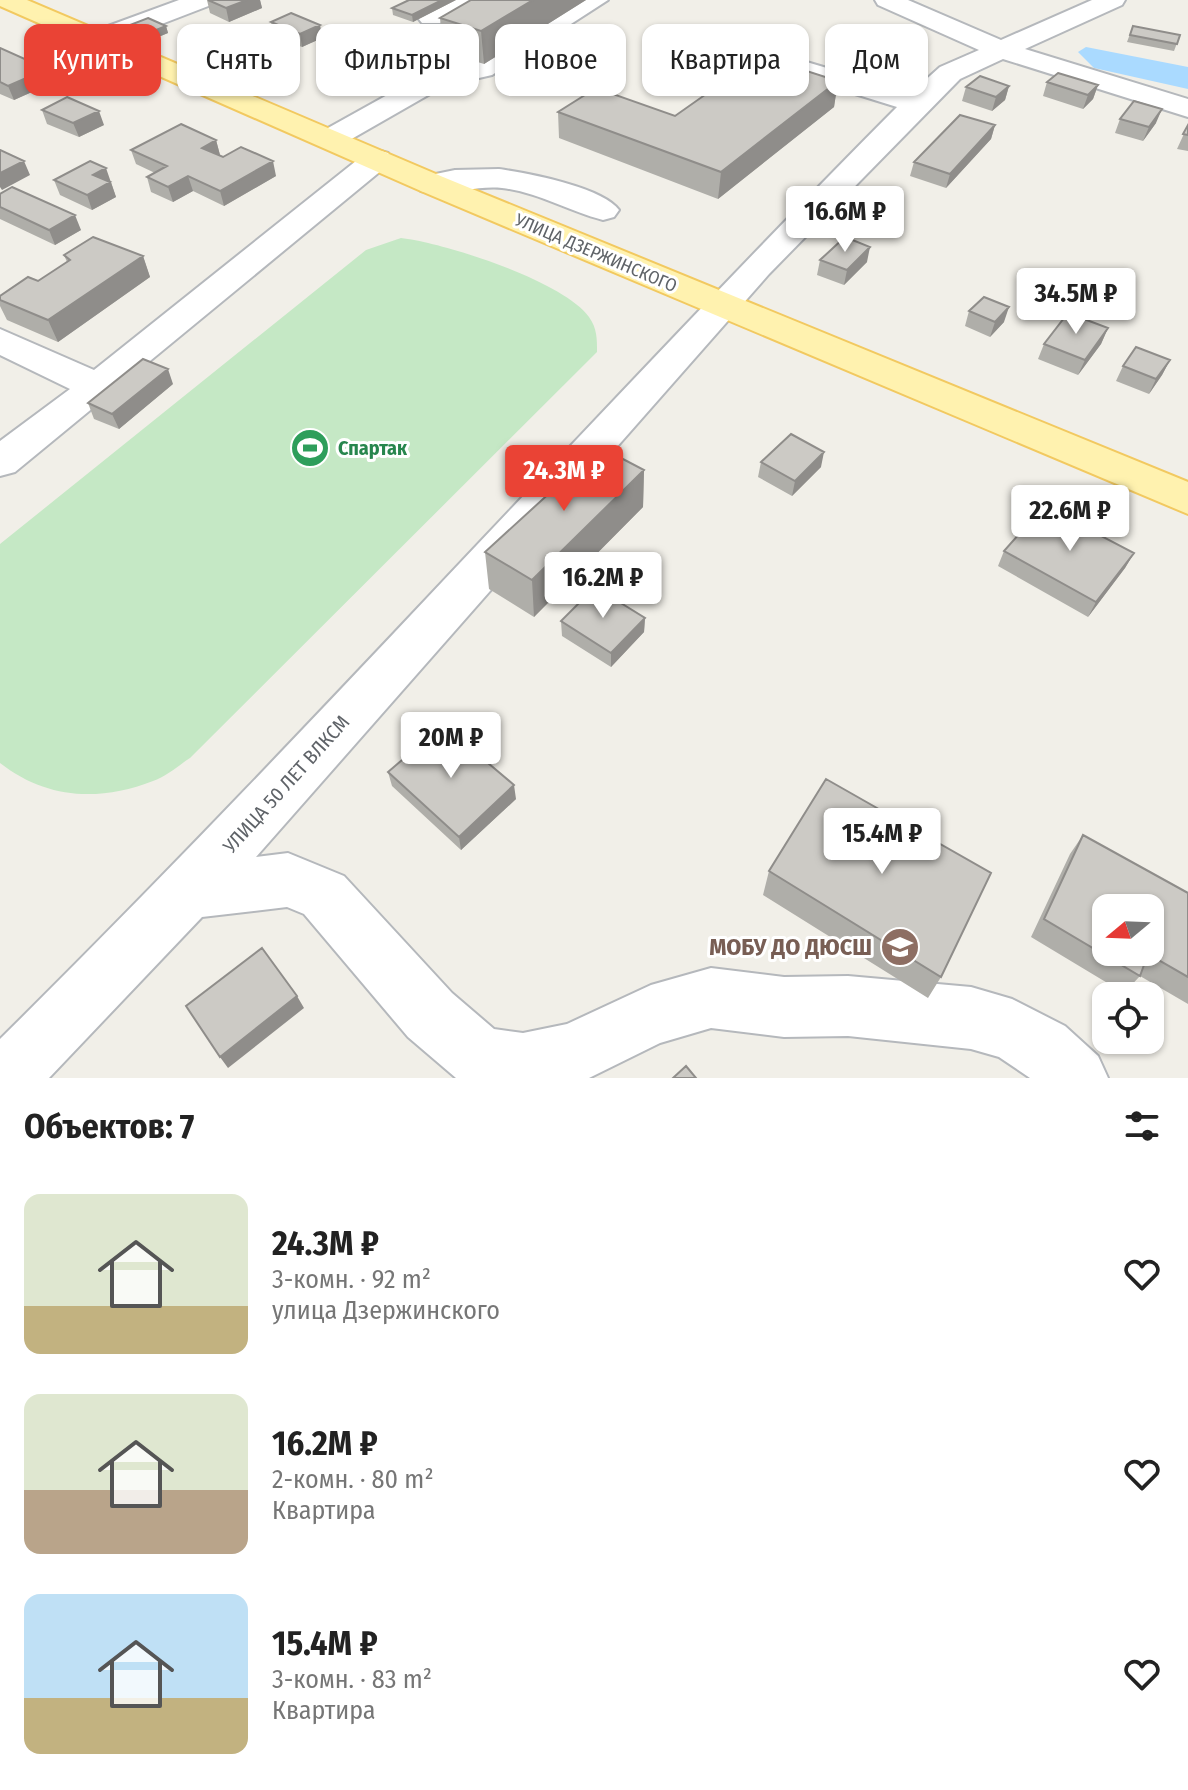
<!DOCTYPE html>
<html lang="ru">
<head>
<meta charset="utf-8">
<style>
  body { margin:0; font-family:"Fira Sans Condensed",sans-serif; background:#f6f6f6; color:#222; height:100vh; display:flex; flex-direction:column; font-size:30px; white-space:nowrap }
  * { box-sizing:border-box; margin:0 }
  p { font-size:26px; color:#767676 }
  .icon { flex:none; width:44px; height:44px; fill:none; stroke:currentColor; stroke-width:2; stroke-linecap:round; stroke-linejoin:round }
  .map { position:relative; height:1078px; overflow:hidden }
  .sheet { display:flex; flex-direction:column; background:#fff; flex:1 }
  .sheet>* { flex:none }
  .top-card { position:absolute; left:24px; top:24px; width:1140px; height:72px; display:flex; gap:16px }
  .needle { width:52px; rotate:251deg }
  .controls { position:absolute; left:1092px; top:894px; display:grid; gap:16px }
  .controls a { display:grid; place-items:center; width:72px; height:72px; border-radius:16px; background:#fff; box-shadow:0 2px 6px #0004; font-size:40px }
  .price { position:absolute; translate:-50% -68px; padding:0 18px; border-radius:8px; background:#fff; color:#222; font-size:26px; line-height:52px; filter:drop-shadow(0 2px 4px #0008) }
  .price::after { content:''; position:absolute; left:50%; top:48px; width:24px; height:18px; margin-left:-12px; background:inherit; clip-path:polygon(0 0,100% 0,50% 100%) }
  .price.active { background:#ea4335; color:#fff }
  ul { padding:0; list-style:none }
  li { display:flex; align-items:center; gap:24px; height:200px; padding:0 24px }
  li span { display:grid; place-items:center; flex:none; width:224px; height:160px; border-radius:16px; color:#555 }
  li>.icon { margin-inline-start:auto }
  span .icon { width:96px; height:96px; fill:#fffc; stroke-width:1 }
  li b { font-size:34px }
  h2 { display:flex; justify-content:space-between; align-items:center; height:96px; padding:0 24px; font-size:34px }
  .pill { padding:0 28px; border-radius:16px; background:#fff; box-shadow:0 2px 6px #0004; font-size:28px; line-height:72px }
  .pill.active { background:#ea4335; color:#fff }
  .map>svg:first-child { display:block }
  .green { fill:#c5e8c5 }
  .water { fill:#aadaff }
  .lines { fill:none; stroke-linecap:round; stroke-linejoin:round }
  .minor-casing { stroke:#b5b8bc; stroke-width:4 }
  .major-casing { stroke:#f2c960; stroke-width:4 }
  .minor { fill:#fff; fill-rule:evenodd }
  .major { fill:#fff2af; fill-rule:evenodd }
  .wall { fill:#afaea9 }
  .shaded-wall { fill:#8f8d8a }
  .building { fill:#cccac5; stroke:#8f8d8a; stroke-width:2; fill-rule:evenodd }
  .labels { text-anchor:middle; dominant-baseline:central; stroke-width:6; stroke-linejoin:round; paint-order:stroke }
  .far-street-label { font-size:18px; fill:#5f6368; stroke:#fff }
  .leisure-label { font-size:20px; font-weight:bold; fill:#27864d; stroke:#fff; text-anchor:start }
  .street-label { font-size:20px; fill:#5f6368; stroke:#fff }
  .near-education-label { font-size:24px; font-weight:bold; fill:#785e54; stroke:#fff; text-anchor:end }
</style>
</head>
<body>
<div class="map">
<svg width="1188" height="1078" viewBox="0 0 1188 1078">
  <rect width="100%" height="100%" fill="#f1efe8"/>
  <path class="green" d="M401,238C445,243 563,281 589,317C597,328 597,339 597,352L190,758C179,765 166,777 153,781C99,802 46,799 0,763V544L366,250Z"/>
  <path class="water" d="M1086,47L1188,67V89L1094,68L1078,52Z"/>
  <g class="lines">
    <defs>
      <path id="minor" d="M179,0H214L211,5L107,45L98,47L85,39L89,33Z
        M447,0H478L440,23H422L418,18Z
        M578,0H608L492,75L444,86L341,145H319L315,139L319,133L425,74L473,63Z
        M875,0H908L1001,40L1092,0H1125L1122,5L1025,49L1188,99V117L1003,59L960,79L769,274L256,857L288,853L344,876L452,993L494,1029L523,1033L567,1024L651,985L711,968L784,977L848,976L971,987L1012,999L1065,1026L1098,1056L1108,1078H1030L999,1057L971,1049L848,1036L784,1037L711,1028L660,1043L589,1078H456L408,1037L304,914L287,907L202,917L49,1078H0V1039C307,736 593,413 897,107L781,71L746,78L736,76L732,70C742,56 767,54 783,55L911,93L940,67L979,50L878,5Z
        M377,150L388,153L392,159L388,165L15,472L0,476V441L70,389L0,355V329L94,370L366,153Z
        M499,169C527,173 603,187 619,210L614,217L603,220C568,211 538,192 502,188C475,185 446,197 421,191L416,184L421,177L455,170Z"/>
      <path id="major" d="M0,0H27L443,177L1188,482V514L421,191L0,6Z"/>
    </defs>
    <use href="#minor" class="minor-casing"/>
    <use href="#major" class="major-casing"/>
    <use href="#minor" class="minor"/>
    <use href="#major" class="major"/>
  </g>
  <path class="wall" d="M207,0H260L262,8L229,22L210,13Z
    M456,0L413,22L393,15L392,8Z
    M471,0H586L484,64L443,51L440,18Z
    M271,22L320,25L322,38L302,47L274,36Z
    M130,25L166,26L168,33L151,40L132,32Z
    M1133,26L1180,35L1174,51L1127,42Z
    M0,48L47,69L52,83L14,100L0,94Z
    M912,48L909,62L885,79L844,65L846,51Z
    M802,69L838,81L834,107L718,199L559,138L558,112L675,116Z
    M1047,82L1098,85L1093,99L1083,109L1043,96Z
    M1009,86L1005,100L992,111L962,101L966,87Z
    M42,110L104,125L79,137L47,124Z
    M1120,119L1156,123L1143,141L1115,133Z
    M995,125L991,139L946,188L910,176L914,162Z
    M1188,125V151L1177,149Z
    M216,140L220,155H219L276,176L224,206L193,191L173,202L151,192L147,177L155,173L136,164L131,150Z
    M54,180L111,182L116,197L92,210L60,195Z
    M0,194L81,230L55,245L0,219Z
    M64,255L143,256L150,277L58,342L7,320L0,306V296L38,281L67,262Z
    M820,260L867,262L844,285L817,275Z
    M969,311L1004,322L990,337L965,326Z
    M1108,328L1101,344L1078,375L1038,359L1044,344Z
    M1170,360L1162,375L1149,394L1116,381L1123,366Z
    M173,384L119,429L94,419L88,403Z
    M761,462L821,467L792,496L758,477Z
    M644,470L643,507L534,617L489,589L485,552Z
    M1004,551L1134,553L1125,568L1088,617L998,566Z
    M645,618L644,632L611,667L562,636L561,621Z
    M388,772L516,799L461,850L392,786Z
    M1083,835L1188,893V1004L1140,976L1124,993L1031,937L1070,854Z
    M769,871L941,977L928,998L763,895Z"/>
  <path class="shaded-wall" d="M247,0H260L262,8L229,22L226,8Z
    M442,0H456L413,22L412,15Z
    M533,0H586L484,64L481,31Z
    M320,25L322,38L302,47L300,34Z
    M166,26L168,33L151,40L149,33Z
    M912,48L909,62L885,79L888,65Z
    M47,69L52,83L14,100L8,86Z
    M838,81L834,107L718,199L721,172Z
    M1098,85L1093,99L1083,109L1088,95Z
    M1009,86L1005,100L992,111L996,97Z
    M1162,109L1156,123L1143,141L1149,127Z
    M99,111L104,125L79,137L73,123Z
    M995,125L991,139L946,188L950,174Z
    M216,140L220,155L206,162L202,148Z
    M24,161L30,175L2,190L0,187V173Z
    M273,161L276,176L224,206L220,191Z
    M106,168L116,197L92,210L87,195L93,175Z
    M188,176L193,191L173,202L168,187Z
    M75,215L81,230L55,245L49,230Z
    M870,247L867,262L844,285L847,270Z
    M143,256L150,277L58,342L48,320Z
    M1009,307L1004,322L990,337L995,322Z
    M1108,328L1101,344L1078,375L1085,360Z
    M1170,360L1162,375L1149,394L1156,379Z
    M168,369L173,384L119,429L112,414Z
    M824,452L821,467L792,496L795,481Z
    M644,470L643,507L534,617L532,580Z
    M1134,553L1125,568L1088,617L1096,602Z
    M645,618L644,632L611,667V653Z
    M514,785L516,799L461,850L459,837Z
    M297,996L304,1008L228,1068L220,1057Z"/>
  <path class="building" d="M208,0H247L226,8Z
    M409,0H442L412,15L392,8Z
    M471,0H533L481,31L440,18Z
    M291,13L320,25L300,34L271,22Z
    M148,18L166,26L149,33L130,25Z
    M1133,26L1180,35L1177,44L1130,35Z
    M871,35L912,48L888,65L846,51Z
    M0,48L47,69L8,86L0,82Z
    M760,56L838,81L721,172L558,112L596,88L675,116Z
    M779,61L802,68L778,62Z
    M1058,73L1098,85L1088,95L1047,82Z
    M980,76L1009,86L996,97L966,87Z
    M67,97L99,111L73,123L42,110Z
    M1134,101L1162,109L1149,127L1120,119Z
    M960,115L995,125L950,174L914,162Z
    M181,124L216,140L202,148L223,157L241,147L273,161L220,191L188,176L168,187L147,177L167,166L131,150Z
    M1188,125V135L1183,134Z
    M0,150L24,161L0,173Z
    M90,161L106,168L93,175L110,182L87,195L54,180Z
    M12,187L75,215L49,230L0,207V194Z
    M93,237L143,256L48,320L0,300V296L28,277L38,281L70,260L64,255Z
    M845,237L870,247L847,270L820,260Z
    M984,297L1009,307L995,322L969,311Z
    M1068,313L1108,328L1085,360L1044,344Z
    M1136,347L1170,360L1156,379L1123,366Z
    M143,359L168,369L112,414L88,403Z
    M791,434L824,452L795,481L761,462Z
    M600,447L644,470L532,580L485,552Z
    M1044,506L1134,553L1096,602L1004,551Z
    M595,587L645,618L611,653L561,621Z
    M443,725L514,785L459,837L388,772Z
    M826,779L991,873L941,977L769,871Z
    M1083,835L1188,893V977L1148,954L1140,976L1044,919ZM1106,908H1150V952H1106Z
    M262,948L297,996L220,1057L186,1006Z
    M686,1066L696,1078H673Z"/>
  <defs>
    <symbol id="stadium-disc" viewBox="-11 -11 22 22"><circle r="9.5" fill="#2e9e5b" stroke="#fff"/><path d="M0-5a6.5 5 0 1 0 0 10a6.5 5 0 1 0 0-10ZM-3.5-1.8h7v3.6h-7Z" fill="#fff"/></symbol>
    <symbol id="school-disc" viewBox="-11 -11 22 22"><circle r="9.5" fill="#8d6e63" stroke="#fff"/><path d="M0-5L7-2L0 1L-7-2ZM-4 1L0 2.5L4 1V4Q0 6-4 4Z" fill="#fff"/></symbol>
  </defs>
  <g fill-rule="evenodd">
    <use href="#stadium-disc" x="288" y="426" width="44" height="44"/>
    <use href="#school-disc" x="878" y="925" width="44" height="44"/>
  </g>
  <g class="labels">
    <g class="far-street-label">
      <text transform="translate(596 253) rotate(23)">УЛИЦА ДЗЕРЖИНСКОГО</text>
    </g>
    <g class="leisure-label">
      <text x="338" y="448">Спартак</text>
    </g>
    <g class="street-label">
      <text transform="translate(286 784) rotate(-48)">УЛИЦА 50 ЛЕТ ВЛКСМ</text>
    </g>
    <g class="near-education-label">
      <text x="872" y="947">МОБУ ДО ДЮСШ</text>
    </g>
  </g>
</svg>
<div class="controls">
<a><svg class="needle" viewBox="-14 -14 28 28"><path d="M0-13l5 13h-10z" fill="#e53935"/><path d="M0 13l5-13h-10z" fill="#767676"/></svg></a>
<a><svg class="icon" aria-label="locate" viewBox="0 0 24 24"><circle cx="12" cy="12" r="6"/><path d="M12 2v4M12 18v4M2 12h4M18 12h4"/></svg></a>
</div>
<b class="price" style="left:845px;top:254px">16.6M ₽</b>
<b class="price" style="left:1076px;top:336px">34.5M ₽</b>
<b class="price active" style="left:564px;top:513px">24.3M ₽</b>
<b class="price" style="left:1070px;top:553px">22.6M ₽</b>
<b class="price" style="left:603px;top:620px">16.2M ₽</b>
<b class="price" style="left:451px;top:780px">20M ₽</b>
<b class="price" style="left:882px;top:876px">15.4M ₽</b>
<div class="top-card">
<a class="pill active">Купить</a>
<a class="pill">Снять</a>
<a class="pill">Фильтры</a>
<a class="pill">Новое</a>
<a class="pill">Квартира</a>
<a class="pill">Дом</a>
</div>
</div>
<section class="sheet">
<h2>Объектов: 7<svg class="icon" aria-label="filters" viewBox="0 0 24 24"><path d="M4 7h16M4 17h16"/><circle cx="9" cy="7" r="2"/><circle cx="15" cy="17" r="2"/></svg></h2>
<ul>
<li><span style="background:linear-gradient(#dfe7d0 70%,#c2b280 0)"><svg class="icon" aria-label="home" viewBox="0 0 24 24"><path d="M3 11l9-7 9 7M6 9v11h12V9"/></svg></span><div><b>24.3M ₽</b><p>3-комн. · 92 m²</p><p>улица Дзержинского</p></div><svg class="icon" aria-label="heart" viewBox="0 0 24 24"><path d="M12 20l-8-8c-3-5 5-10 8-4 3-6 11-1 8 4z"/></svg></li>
<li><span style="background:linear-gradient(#dfe7d0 60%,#b9a48a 0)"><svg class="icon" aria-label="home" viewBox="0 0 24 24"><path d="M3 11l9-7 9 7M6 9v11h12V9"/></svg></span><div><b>16.2M ₽</b><p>2-комн. · 80 m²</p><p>Квартира</p></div><svg class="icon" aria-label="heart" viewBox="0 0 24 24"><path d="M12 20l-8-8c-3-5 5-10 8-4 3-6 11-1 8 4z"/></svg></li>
<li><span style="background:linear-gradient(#bfe0f5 65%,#c2b280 0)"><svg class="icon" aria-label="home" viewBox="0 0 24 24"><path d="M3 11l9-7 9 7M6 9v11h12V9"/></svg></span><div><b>15.4M ₽</b><p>3-комн. · 83 m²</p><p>Квартира</p></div><svg class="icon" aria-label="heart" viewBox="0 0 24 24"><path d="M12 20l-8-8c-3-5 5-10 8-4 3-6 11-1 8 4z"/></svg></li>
</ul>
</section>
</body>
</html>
